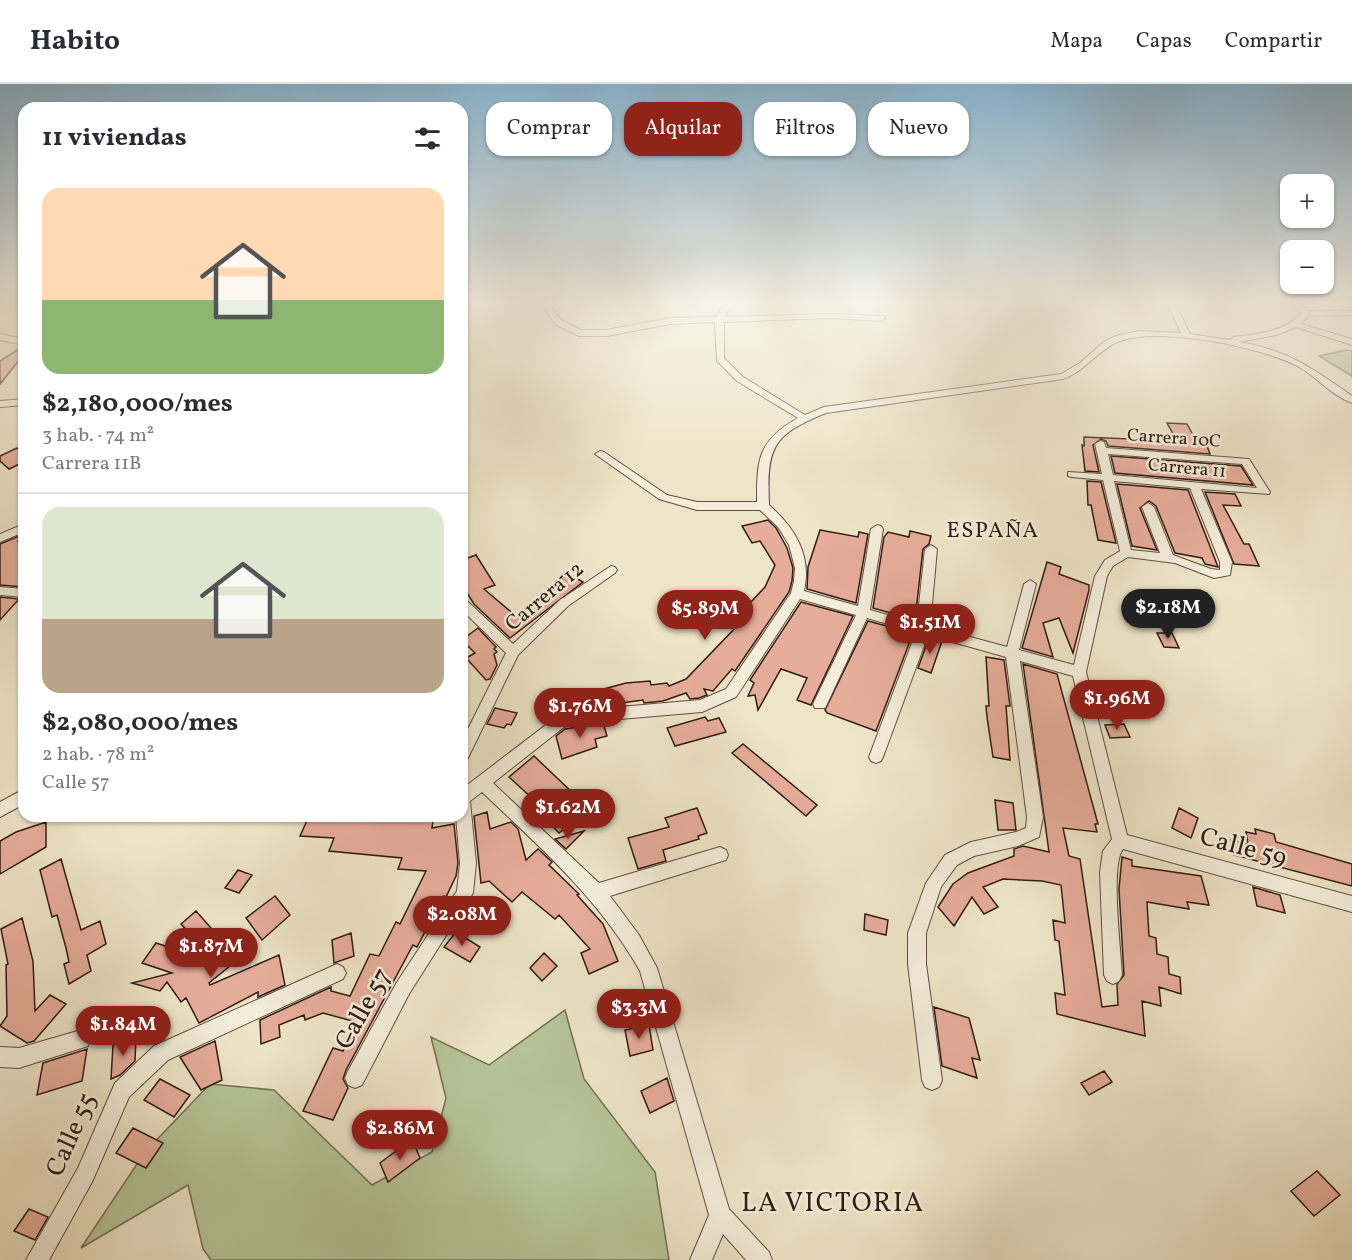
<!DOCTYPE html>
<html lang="es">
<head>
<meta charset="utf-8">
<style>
  body { margin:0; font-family:Vollkorn,serif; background:#f2f2f3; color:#2b2b33; height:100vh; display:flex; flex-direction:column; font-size:22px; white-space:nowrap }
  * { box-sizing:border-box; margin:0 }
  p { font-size:20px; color:#7c7c81 }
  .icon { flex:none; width:33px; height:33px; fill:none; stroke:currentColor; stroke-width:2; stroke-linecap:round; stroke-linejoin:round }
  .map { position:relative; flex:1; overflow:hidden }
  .sheet { position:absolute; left:18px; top:18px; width:450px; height:720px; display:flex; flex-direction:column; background:#fff; border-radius:18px; box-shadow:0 2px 4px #0004 }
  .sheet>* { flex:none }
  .guide { position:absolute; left:486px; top:18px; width:570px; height:54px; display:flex; gap:12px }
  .buttons { position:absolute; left:1280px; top:90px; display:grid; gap:12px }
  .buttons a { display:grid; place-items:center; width:54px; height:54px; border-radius:12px; background:#fff; box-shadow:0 2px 4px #0004; font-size:30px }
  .price { position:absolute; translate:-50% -51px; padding:0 14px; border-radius:21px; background:#8f2418; color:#fff; font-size:20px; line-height:39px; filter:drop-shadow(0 2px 3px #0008) }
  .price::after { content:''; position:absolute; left:50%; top:36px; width:18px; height:14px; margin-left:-9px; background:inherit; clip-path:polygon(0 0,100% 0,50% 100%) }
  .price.current { background:#222; color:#fff }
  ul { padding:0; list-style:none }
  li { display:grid; align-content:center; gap:12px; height:318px; padding:0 24px }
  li+li { border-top:2px solid #e1e1e2 }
  li span { display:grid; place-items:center; height:186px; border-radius:18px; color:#555 }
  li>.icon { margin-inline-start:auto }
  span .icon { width:108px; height:108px; fill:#fffc; stroke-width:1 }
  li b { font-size:26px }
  h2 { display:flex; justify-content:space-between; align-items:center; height:72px; padding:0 24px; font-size:26px }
  .tag { padding:0 21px; border-radius:18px; background:#fff; box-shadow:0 2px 4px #0004; font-size:21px; line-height:54px }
  .tag.current { background:#8f2418; color:#fff }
  header { display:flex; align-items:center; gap:36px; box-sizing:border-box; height:84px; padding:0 30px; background:#fff; border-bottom:2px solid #e1e1e2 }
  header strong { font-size:28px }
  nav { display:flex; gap:33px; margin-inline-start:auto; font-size:21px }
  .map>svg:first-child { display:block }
  .green { fill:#b6c598; stroke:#737055; stroke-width:1.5 }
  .building { fill:#e7ad9b; stroke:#301c12; stroke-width:1.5 }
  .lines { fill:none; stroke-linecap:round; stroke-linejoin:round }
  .minor-casing { stroke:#604e40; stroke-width:2 }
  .minor { fill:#f4eedb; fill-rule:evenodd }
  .labels { text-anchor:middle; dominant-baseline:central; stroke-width:5; stroke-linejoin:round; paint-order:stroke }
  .far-street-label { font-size:18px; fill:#301c12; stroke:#f4eedb }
  .street-label { font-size:21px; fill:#301c12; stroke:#f4eedb }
  .neighbourhood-label { font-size:22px; letter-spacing:1.5px; fill:#301c12; stroke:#f4eedb }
  .near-street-label { font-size:26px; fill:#301c12; stroke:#f4eedb }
  .near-neighbourhood-label { font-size:27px; letter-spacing:1.5px; fill:#301c12; stroke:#f4eedb }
</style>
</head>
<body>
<header>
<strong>Habito</strong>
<nav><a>Mapa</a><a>Capas</a><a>Compartir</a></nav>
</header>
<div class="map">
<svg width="1352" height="1176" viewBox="0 0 1352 1176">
  <rect width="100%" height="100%" fill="#eee5c8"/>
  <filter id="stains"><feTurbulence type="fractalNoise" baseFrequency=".00333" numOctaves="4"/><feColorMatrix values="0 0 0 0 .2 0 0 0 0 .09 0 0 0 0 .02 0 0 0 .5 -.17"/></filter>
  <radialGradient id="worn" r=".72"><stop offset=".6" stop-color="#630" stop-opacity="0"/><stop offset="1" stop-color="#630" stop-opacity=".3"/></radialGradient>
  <path class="green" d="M1346,266L1352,267V292L1319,272Z
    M565,926L584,995L655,1088L669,1176H211L203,1165L188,1101L81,1164L145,1068L210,1000L274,1006L372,1101L432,1068L446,1014L431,953L489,981Z"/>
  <path class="building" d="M22,263L24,270L0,300V277Z
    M1167,339L1187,340L1199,362H1207L1210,370L1108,362L1106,357L1101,355L1093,361L1099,388L1085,387L1082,361L1084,362V353L1177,357Z
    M17,364L24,370V378L9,385L0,377V372Z
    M1111,372L1241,382L1253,401L1115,389Z
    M1087,397L1101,398L1116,459L1098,456L1091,421H1088Z
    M1117,400L1188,406L1218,483L1205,480L1202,474L1175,469L1156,422L1149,417L1140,424L1157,466L1132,462Z
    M1205,408L1235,410L1241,422L1223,421L1244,460H1249L1259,482L1234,480Z
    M768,436L776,444L787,464L793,484L792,497L789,508L735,587L732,585L713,607L704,605L707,611L699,614L690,615L686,609L663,617L644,619L643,616L584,624L551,634L544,611L558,607L560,615L574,611V613L626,599L650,597L651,601L667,599L669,602L686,595L740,539L734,536L765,503L775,481L760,457L752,459L742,442Z
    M820,446L858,453L859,448L868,450L856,519L807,505L808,483Z
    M910,447L931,452L929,460L923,465L915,536L873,524L884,453L888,448L909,453Z
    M24,450V456L18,457L24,471V503L0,501V460Z
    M476,471L495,501L484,505L516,532L549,506L566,488L583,498L510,554L474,520L462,501V476Z
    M1047,478L1061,483L1059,490L1089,501V506L1073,569L1059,534L1043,539L1053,573L1022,564Z
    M0,513L19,515L0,536Z
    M801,518L853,532L811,621L797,616L807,594L781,585L758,626L755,611L748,612L754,599L750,596Z
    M868,537L913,549L876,647L827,629L825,626Z
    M478,544L496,563L494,565L497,568L494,570L497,581L490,595L486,596L466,574L475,569L462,556Z
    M1157,549H1172L1179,564L1164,563Z
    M929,554L942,557L931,589L918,584Z
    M986,573L1004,576L1010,622H1006L1010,676L993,673L987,633L986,622H989Z
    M1023,580L1057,590L1098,740H1095L1097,748L1063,744L1069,772L1080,775L1102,923L1118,921L1117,900L1124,891L1119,805L1122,773L1132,776V782L1201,792L1209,821L1187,818L1189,825L1147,818L1149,852L1156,854L1157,870L1168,873L1169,890L1180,893L1181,910L1159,903L1161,922L1142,917L1145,952L1057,930L1055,909L1065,911L1059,857L1055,856L1053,836L1065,839L1061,801L1042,797L1003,795L983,803L998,823L984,830L972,813L954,842L938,823L953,800L968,789L1014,772V765L1023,762L1049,768Z
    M1095,613H1106L1112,630L1099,629Z
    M495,624L517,629L511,641L507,640L504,644L487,640Z
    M705,633L708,637L719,634L726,648L675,662L667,644Z
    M603,639L607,652L595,655L597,663L562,675L556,652L565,645Z
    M1124,640L1130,653L1110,654L1105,641Z
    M743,660L817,721L806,732L732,669Z
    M534,672L576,712L585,706L598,719L559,749L531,720L535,717L509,693Z
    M995,716L1013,719L1016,746H998Z
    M697,724L707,749L698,752L699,755L663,766L666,777L638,785L628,754L669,743L665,734Z
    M1179,724L1198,734L1191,754L1172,744Z
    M487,728L490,745L511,738L518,745L526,776L538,765L552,778L549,781L579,810L577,811L603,840L618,877L589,890L581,869L590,865L559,831L555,835L522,808L512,818L489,797L481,799L474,732Z
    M309,732L433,737L432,744L454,740L458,779L456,792L446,813L444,812L417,863L413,861L346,986L343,995L348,1004L333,1036L303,1027L333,964L343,967L356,938L323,929L305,936L304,931L279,941L280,953L261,960L260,936L331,903V907L350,912L370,870L379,872L396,838L400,840L426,787L398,785L402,774L329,767L334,754L300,752Z
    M46,738V763L0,790V757L16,748Z
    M1255,745L1274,750L1276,758L1352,780V802L1234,771L1231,756L1248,760L1246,748L1256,750Z
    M584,747L566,765L555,755Z
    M61,775L81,846L100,837L106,860L87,871L91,887L69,900L64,880L69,878L66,864L57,831L52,833L40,786Z
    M238,786L252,791L239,809L225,804Z
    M1253,803L1280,811L1285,829L1257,822Z
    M275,812L290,831L262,856L246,834Z
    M196,827L211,844L208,846L211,850L202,863L181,840Z
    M865,830L888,836L886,851L864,846Z
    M22,834L33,877L35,927L50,911L66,920L34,957L27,959L0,942L7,932L6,881L8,880L1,845Z
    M456,848L480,863L470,878L444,863Z
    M351,849L354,872L334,879L332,856Z
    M217,857L235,878L209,899L210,901L279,871L285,901L258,913V908L199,939L186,914L181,918L167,898L160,907L132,899L172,889L142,879L156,859L195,872L193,876L197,873L215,879L205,867Z
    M544,869L557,882L542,897L530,884Z
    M934,923L969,934L980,976L972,974L977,994L942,982Z
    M649,941L653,966L630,972L625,946Z
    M136,953L135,977L120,991L111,995L113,961Z
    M215,957L222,996L201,1006L180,973Z
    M87,965L82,997L37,1011L43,979Z
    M1104,987L1112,998L1089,1011L1081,999Z
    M667,994L674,1017L650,1029L641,1007Z
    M160,995L190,1011L174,1033L144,1016Z
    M133,1044L163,1059L146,1084L116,1069Z
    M412,1055L420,1074L388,1098L380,1079Z
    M1317,1087L1340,1111L1314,1132L1291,1107Z
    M29,1125L48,1133L35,1156L14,1147Z"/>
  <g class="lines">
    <defs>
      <path id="minor" d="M541,219H549L561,236L581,246H607L670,234L716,233L724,219H732L725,233L829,230L884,232L885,234L881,237L829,234L724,238V274L743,293L805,331L824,323L1061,290L1080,279L1105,257L1116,252L1139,247L1181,249L1167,219H1175L1190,250L1230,256L1234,253C1258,250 1284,248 1301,230L1291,219H1299L1308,227H1352V231L1308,232L1301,240L1352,255V261L1296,243L1276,251L1239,258C1286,265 1314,285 1352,312V319C1332,312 1317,293 1299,283C1263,263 1158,242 1120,257C1098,265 1086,287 1063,295L826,329C771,351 767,364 769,421C795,444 812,471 804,507L858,522L871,445L877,441L881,442L883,445L870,526L917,539L925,465L931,461L937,465L930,542L1007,563L1024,500L1030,496L1036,500L1019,566L1074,581L1095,492L1105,476L1120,467L1103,396L1072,393L1068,392V388L1102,390L1095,360L1100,357L1104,358L1106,364L1249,375L1270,408L1269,410L1201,405L1232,478L1230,491L1214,494L1175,479L1128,473L1113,482L1107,492L1086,588L1127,751L1352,812V828L1123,765C1110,780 1121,868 1122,891L1119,897L1113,900L1107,897L1104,891L1100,788L1103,767L1112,755L1073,592L1020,577L1043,733L1039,753L1018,762L974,772L957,781L941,803L926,849V880L942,996L939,1003L932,1006L925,1003L922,996L908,880V849L926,799L945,771L971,758L1016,748L1026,744L1027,733L1006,573L928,551L883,673L881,677L876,679L871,677L869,673L916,548L867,534L827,620L825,624H815L813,620L856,531L800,515L736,613L702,628L585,638L564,643L493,699L599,799L720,763L726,766L728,771L726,776L610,812L639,851L657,884L729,1125L769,1168L772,1176H746L723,1150L712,1176H690L709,1131L640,887C600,816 540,763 482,708L470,717L476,779L473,809L409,910L362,1001L355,1004L348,1001L345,994L348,987L397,898L457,807L460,779L456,732H462V705L555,634L585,626L700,616L726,605L791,509L794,497L795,484L789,461L778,443L760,426H697L659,415L595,370L600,367L604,368L667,411L697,418H757C757,376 757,357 798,334L737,297L717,277L715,238L670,240L607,252H579L555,240ZM1108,370L1242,380L1257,404L1113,391ZM1114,397L1190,404L1220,478V486L1211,485L1173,471L1154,423L1148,419L1142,423L1160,469L1131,466Z
        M0,250L24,255V261L0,256Z
        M24,315V321L0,323V317Z
        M24,440V448L0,458V450Z
        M611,482L615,483L617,486L615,489L568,522L518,571L467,676L462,678V657L506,569L462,526V515L466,516L513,560L560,516Z
        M0,503L24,505V513L0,511Z
        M24,705V720L0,733V718Z
        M337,880L343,883L346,889L343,895L168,976L129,1013L92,1098L49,1176H26L78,1084L115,999L154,962Z
        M81,946L88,948L90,955L88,962L19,984L0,983V963L19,964Z"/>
    </defs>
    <use href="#minor" class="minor-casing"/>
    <use href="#minor" class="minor"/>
  </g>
  <linearGradient id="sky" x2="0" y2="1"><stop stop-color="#89b8d7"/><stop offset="0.57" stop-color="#f7f3e6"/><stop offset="1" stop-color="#f7f3e6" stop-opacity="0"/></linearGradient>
  <rect width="1352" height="383" fill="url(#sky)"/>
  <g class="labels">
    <g class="far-street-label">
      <text transform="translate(1174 355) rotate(4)">Carrera 10C</text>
      <text transform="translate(1187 385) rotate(5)">Carrera 11</text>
    </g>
    <g class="street-label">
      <text transform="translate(545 513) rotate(-40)">Carrera 12</text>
    </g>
    <g class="neighbourhood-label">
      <text x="993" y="447">ESPAÑA</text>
    </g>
    <g class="near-street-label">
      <text transform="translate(1243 764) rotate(15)">Calle 59</text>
      <text transform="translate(364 925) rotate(-61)">Calle 57</text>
      <text transform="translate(72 1051) rotate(-66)">Calle 55</text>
    </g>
    <g class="near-neighbourhood-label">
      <text x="833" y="1120">LA VICTORIA</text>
    </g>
  </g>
  <rect width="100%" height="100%" filter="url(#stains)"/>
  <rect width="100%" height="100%" fill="url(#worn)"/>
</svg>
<div class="buttons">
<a>+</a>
<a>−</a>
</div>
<b class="price current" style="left:1168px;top:556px">$2.18M</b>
<b class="price" style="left:705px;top:557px">$5.89M</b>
<b class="price" style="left:930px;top:571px">$1.51M</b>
<b class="price" style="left:1117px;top:647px">$1.96M</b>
<b class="price" style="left:580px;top:655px">$1.76M</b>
<b class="price" style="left:568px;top:756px">$1.62M</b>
<b class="price" style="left:462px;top:863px">$2.08M</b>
<b class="price" style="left:211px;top:895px">$1.87M</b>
<b class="price" style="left:639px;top:956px">$3.3M</b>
<b class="price" style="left:123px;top:973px">$1.84M</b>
<b class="price" style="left:400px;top:1077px">$2.86M</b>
<div class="guide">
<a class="tag">Comprar</a>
<a class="tag current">Alquilar</a>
<a class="tag">Filtros</a>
<a class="tag">Nuevo</a>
</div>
<section class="sheet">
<h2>11 viviendas<svg class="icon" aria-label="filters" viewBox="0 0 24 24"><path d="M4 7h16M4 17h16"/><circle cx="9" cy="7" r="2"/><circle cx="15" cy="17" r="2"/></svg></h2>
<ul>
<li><span style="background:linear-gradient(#ffd9b3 60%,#8fb573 0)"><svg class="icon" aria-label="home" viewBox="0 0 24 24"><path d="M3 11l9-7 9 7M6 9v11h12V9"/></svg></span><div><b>$2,180,000/mes</b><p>3 hab. · 74 m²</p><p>Carrera 11B</p></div></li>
<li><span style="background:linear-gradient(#dfe7d0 60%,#b9a48a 0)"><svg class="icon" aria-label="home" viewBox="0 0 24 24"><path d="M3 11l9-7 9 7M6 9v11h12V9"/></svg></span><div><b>$2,080,000/mes</b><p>2 hab. · 78 m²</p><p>Calle 57</p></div></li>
</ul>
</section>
</div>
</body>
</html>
